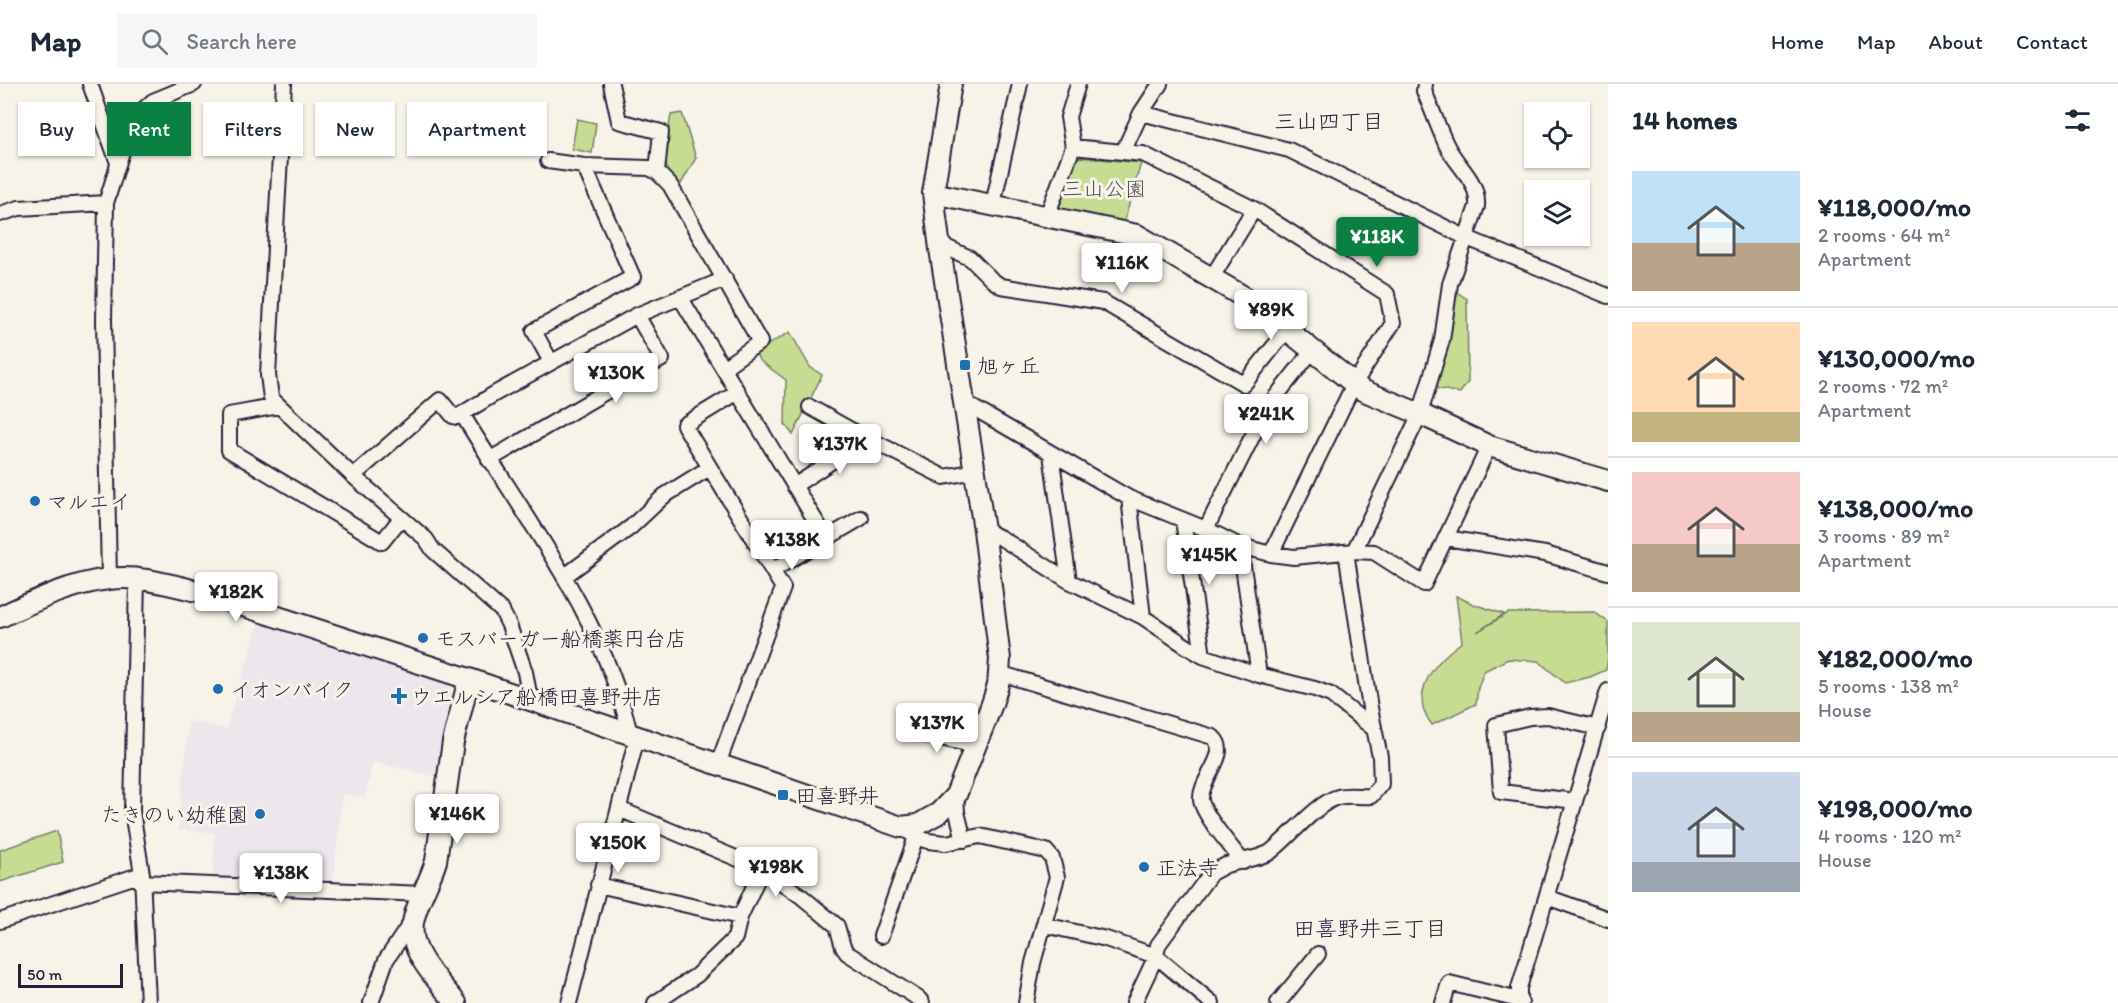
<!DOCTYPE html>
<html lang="en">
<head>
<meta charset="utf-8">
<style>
  body { margin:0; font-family:Itim,"Klee One",sans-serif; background:#f6f6f7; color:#1f2937; height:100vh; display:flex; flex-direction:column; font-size:22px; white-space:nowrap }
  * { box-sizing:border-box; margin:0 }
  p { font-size:20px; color:#747a83 }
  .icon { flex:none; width:33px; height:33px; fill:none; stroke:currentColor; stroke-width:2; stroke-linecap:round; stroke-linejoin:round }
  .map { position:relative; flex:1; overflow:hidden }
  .drawer { display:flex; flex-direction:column; background:#fff; width:510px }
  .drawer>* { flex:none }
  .hud { position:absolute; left:18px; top:18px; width:570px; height:54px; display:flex; gap:12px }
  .buttons { position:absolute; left:1524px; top:18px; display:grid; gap:12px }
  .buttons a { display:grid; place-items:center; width:66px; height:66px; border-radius:0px; background:#fff; box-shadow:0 2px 4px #0004; font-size:30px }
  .scale { position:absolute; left:18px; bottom:15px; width:105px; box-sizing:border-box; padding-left:6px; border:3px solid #22223b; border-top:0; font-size:16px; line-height:21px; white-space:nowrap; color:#22223b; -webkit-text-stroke:4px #f7f3e8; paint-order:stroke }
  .price { position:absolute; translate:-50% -51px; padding:0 14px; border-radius:6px; background:#fff; color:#222; font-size:20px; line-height:39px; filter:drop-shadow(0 2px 3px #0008) }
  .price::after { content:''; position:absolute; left:50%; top:36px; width:18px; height:14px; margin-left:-9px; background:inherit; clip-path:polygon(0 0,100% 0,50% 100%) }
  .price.on { background:#0b8043; color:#fff }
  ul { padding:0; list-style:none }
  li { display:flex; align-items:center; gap:18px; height:150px; padding:0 24px }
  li+li { border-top:2px solid #e0e1e3 }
  li span { display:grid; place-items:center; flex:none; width:168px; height:120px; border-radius:0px; color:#555 }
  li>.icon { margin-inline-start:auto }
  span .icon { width:72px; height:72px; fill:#fffc; stroke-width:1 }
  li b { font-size:26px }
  h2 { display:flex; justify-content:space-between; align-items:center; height:72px; padding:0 24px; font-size:26px }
  .pill { padding:0 21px; border-radius:0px; background:#fff; box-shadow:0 2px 4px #0004; font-size:21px; line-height:54px }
  .pill.on { background:#0b8043; color:#fff }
  header { display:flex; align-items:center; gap:36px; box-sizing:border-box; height:84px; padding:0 30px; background:#fff; border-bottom:2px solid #e0e1e3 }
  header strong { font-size:28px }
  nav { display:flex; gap:33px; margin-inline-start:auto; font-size:21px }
  .search { width:420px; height:54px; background:#f6f6f7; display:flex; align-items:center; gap:15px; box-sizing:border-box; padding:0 21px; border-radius:0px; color:#747a83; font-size:22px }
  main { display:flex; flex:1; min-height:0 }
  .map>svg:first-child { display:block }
  .built { fill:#ece6ed }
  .green { fill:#c5dc92; stroke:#747f66; stroke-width:1.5 }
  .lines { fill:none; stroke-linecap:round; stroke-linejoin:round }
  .street-casing { stroke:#22223b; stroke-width:18 }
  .secondary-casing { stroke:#22223b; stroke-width:24 }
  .street { stroke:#f7f3e8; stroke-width:14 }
  .secondary { stroke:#f7f3e8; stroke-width:20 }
  .poi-dot { fill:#1f6fb2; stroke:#f7f3e8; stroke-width:2 }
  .labels { text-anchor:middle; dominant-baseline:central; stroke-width:6; stroke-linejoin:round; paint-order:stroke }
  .park-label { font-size:21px; fill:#4b5051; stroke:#f7f3e8 }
  .poi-label { font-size:21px; fill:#22223b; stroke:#f7f3e8; text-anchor:start }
  .neighbourhood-label { font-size:22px; fill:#22223b; stroke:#f7f3e8 }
</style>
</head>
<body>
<header>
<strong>Map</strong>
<div class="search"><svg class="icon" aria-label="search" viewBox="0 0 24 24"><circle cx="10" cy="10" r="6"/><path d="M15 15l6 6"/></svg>Search here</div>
<nav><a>Home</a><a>Map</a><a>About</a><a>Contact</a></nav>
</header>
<main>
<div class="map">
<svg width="1608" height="919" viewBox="0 0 1608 919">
  <rect width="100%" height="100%" fill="#f7f3e8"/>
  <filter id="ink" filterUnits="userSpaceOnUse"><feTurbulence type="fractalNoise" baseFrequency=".0167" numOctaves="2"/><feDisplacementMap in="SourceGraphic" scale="12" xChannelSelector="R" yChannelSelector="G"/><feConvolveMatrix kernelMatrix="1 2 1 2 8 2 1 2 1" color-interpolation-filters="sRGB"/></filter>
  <g filter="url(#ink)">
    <path class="built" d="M259,538L447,599L456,617L445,651L438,693L373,678L365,714L342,710L333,802L212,798L215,748L178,746L189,637L226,645Z"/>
    <path class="green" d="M682,29L696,74L678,105C658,87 667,55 671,31Z
      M577,35L596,39L592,69L572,65Z
      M1081,73L1141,79L1124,138L1061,125L1058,121L1075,75Z
      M1455,207L1467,215L1468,298L1460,309L1435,304L1448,261Z
      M790,248L810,283L822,291L793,351L785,340L786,296L759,276L755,268Z
      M1456,512L1473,520L1504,530L1477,548L1508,529L1594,528L1608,538V574L1606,586L1590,593L1565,599L1538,577L1508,575L1484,587L1478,604L1476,620L1432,641C1429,636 1424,630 1423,624C1418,596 1441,573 1462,558Z
      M57,747L63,778L0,798V766Z"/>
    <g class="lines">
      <defs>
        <path id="street" d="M90,0L118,79
          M284,0L268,291L271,314L353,392L426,455L433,466L502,527L509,541L525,588L530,615
          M611,0L619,37L661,48L657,88L670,101L760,258L723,284
          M1141,29L1289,66L1467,154L1608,212
          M1073,63L1143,70L1254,125L1387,210L1393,239L1354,300L1271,470
          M1123,68L1141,29L1160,0
          M548,77L584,82L649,84L657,88
          M993,120L1020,0
          M0,130L19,124L106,119
          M1047,132L1073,63L1068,33L1078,0
          M939,160L970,174L992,196L1001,202L1103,218L1244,300L1287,246
          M1212,193L1254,125
          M680,213L826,454
          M551,278L534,247L633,193L584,82
          M965,319L1129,414L1206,445L1240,462L1271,470L1294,473L1354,467L1374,468L1424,500L1489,362
          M279,322L229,331V366L382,458L401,434
          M810,323L851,346L944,393L975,387
          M462,330C524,433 603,531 630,650
          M1051,370L1069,497
          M489,376L662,275L637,231
          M353,392L440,316L453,332L457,333L496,309L637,231L725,195
          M794,402L834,376L851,346
          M1129,414L1143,533
          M1183,436L1203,572
          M1206,445L1266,325L1312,267
          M984,446L1001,454L1069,497L1143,533L1186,562L1203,572L1259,591L1315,605L1331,611L1374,645
          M1446,454L1545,470L1608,488
          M1240,462L1259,591
          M1354,467L1420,330L1442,256L1450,200L1477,122C1479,96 1456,82 1446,60C1438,43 1432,25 1424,7L1425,0
          M773,486L861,434
          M565,492L631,443L664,412L709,384
          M109,495L104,236L106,119L126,55L142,27L153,17L194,0
          M137,495L132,727L142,790L148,919
          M999,589L1213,653C1232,670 1199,695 1201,716C1203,731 1233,765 1243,778
          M905,646L976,662
          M718,680L783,504L684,341L738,308
          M956,711L957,728L964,756
          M1575,717L1501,708L1496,641L1530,633L1548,632L1598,644
          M619,725L762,785L801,812L837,842L843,863L847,869L919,915L922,919
          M901,743L916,753L928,757L946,759L980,752L1046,767L1052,774L1057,793L1033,879L1026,919
          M141,798L423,810
          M598,801L740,833
          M1547,813L1608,835
          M0,837L142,790
          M1045,841L1106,855L1156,872L1212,919
          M881,852L916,753
          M371,919L386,876L412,837
          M569,919L637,653
          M655,919L697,891L735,854L740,833L762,785
          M1134,919L1156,872L1158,861L1211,789L1226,781L1258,773L1269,769C1288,755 1318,718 1338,713C1350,710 1360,713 1371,712L1381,700L1380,673L1370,624L1346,468
          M1278,919L1318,870
          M1443,919L1449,899L1519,916
          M1521,919L1519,916V904L1608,607"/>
        <path id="secondary" d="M933,109L1137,151L1251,217L1362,306L1420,330L1489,362L1608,397
          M0,533C34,517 72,499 109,495C140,491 171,501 201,508L469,595L901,743L918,741L928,735L939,729L956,711L992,620L998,601L999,589L1000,575L984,446L940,165L933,109L951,0
          M456,919C438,896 405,866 414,834C419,814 430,797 436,777L453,658L469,595"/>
      </defs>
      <use href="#street" class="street-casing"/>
      <use href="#secondary" class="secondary-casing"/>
      <use href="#street" class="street"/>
      <use href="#secondary" class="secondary"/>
    </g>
  </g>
  <g class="poi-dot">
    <rect x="959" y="275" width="12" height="12" rx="3"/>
    <circle cx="35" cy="417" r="6"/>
    <circle cx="423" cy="554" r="6"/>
    <circle cx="218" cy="605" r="6"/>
    <path d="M396 603h6v6h6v6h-6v6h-6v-6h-6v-6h6z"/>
    <rect x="777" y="705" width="12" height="12" rx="3"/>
    <circle cx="260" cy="730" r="6"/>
    <circle cx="1144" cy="783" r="6"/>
  </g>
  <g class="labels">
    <g class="park-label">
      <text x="1104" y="104">三山公園</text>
    </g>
    <g class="poi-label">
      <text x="977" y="281">旭ヶ丘</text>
      <text x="47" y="417">マルエイ</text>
      <text x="435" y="554">モスバーガー船橋薬円台店</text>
      <text x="230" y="605">イオンバイク</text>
      <text x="411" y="612">ウエルシア船橋田喜野井店</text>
      <text x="795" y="711">田喜野井</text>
      <text x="248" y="730" text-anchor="end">たきのい幼稚園</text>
      <text x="1156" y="783">正法寺</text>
    </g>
    <g class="neighbourhood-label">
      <text x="1329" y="37">三山四丁目</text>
      <text x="1370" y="844">田喜野井三丁目</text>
    </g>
  </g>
</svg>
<div class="buttons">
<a><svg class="icon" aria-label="locate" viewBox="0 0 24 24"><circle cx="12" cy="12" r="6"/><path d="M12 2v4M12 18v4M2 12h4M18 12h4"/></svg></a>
<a><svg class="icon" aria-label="layers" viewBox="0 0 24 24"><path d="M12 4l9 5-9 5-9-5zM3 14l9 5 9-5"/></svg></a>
</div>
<div class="scale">50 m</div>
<b class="price on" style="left:1377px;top:184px">¥118K</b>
<b class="price" style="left:1122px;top:210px">¥116K</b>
<b class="price" style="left:1271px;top:257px">¥89K</b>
<b class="price" style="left:616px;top:320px">¥130K</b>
<b class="price" style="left:1266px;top:361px">¥241K</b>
<b class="price" style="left:840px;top:391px">¥137K</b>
<b class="price" style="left:792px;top:487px">¥138K</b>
<b class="price" style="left:1209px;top:502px">¥145K</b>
<b class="price" style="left:236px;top:539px">¥182K</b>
<b class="price" style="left:937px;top:670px">¥137K</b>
<b class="price" style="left:457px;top:761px">¥146K</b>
<b class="price" style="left:618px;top:790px">¥150K</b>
<b class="price" style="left:776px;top:814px">¥198K</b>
<b class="price" style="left:281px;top:820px">¥138K</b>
<div class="hud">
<a class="pill">Buy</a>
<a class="pill on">Rent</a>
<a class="pill">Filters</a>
<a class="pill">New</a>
<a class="pill">Apartment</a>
</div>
</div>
<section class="drawer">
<h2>14 homes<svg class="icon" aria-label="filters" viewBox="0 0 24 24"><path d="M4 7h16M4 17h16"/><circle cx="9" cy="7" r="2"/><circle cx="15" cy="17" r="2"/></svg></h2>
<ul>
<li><span style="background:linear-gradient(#bfe0f5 60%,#b9a48a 0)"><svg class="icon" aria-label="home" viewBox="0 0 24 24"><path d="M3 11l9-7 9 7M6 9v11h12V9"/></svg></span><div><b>¥118,000/mo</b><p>2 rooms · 64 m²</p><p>Apartment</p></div></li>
<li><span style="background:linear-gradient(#ffd9b3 75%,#c2b280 0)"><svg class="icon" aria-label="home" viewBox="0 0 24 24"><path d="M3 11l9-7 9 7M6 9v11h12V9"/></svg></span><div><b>¥130,000/mo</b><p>2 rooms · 72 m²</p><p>Apartment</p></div></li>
<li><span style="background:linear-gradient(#f6c9c9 60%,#b9a48a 0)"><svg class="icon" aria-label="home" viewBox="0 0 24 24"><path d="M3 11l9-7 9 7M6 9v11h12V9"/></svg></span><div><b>¥138,000/mo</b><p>3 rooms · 89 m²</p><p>Apartment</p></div></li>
<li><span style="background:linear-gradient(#dfe7d0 75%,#b9a48a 0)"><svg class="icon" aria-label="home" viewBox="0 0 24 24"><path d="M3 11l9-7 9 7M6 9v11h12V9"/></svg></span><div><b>¥182,000/mo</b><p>5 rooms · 138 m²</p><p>House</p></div></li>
<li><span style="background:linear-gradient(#c9d6e8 75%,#9aa5b1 0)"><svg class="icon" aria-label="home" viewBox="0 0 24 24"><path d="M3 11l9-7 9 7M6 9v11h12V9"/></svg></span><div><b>¥198,000/mo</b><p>4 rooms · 120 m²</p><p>House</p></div></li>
</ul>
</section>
</main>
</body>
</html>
